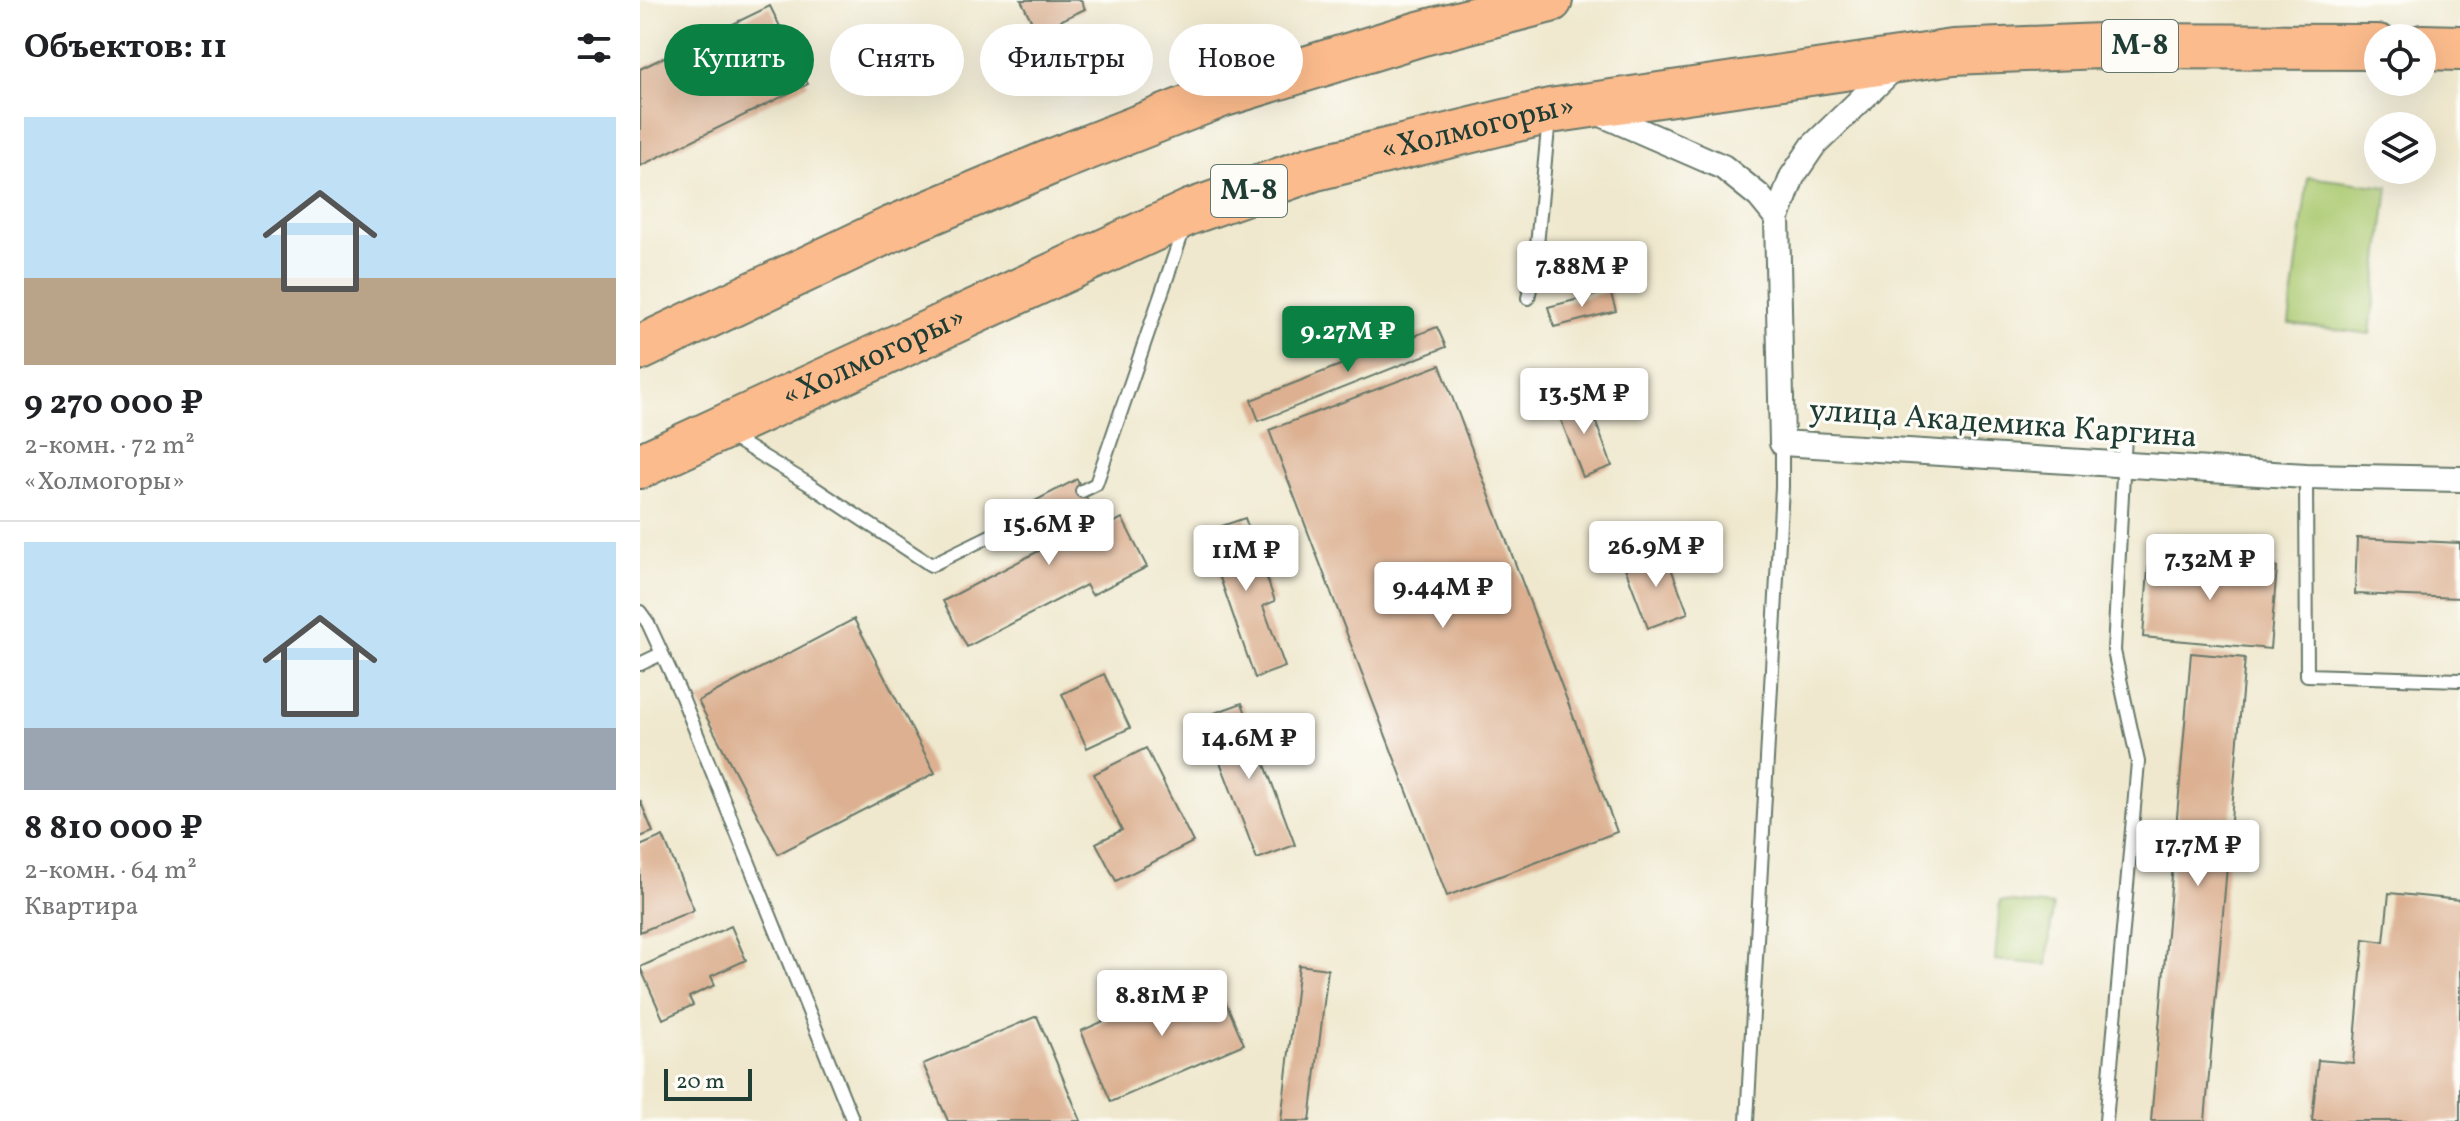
<!DOCTYPE html>
<html lang="ru">
<head>
<meta charset="utf-8">
<style>
  body { margin:0; font-family:Vollkorn,serif; background:#f6f6f6; color:#202124; height:100vh; display:flex; flex-direction:column; font-size:30px; white-space:nowrap }
  * { box-sizing:border-box; margin:0 }
  p { font-size:26px; color:#757577 }
  .icon { flex:none; width:44px; height:44px; fill:none; stroke:currentColor; stroke-width:2; stroke-linecap:round; stroke-linejoin:round }
  .map { position:relative; flex:1; overflow:hidden }
  .details { display:flex; flex-direction:column; background:#fff; width:640px }
  .details>* { flex:none }
  .guide { position:absolute; left:24px; top:24px; width:760px; height:72px; display:flex; gap:16px }
  .fabs { position:absolute; left:1724px; top:24px; display:grid; gap:16px }
  .fabs a { display:grid; place-items:center; width:72px; height:72px; border-radius:50%; background:#fff; box-shadow:0 8px 32px #0002; font-size:40px }
  .scale { position:absolute; left:24px; bottom:20px; width:88px; box-sizing:border-box; padding-left:8px; border:4px solid #1f3d34; border-top:0; font-size:22px; line-height:28px; white-space:nowrap; color:#1f3d34; -webkit-text-stroke:6px #fdfcf7; paint-order:stroke }
  .price { position:absolute; translate:-50% -68px; padding:0 18px; border-radius:8px; background:#fff; color:#222; font-size:26px; line-height:52px; filter:drop-shadow(0 2px 4px #0008) }
  .price::after { content:''; position:absolute; left:50%; top:48px; width:24px; height:18px; margin-left:-12px; background:inherit; clip-path:polygon(0 0,100% 0,50% 100%) }
  .price.active { background:#0b8043; color:#fff }
  ul { padding:0; list-style:none }
  li { display:grid; align-content:center; gap:16px; height:424px; padding:0 24px }
  li+li { border-top:2px solid #e0e0e0 }
  li span { display:grid; place-items:center; height:248px; border-radius:0px; color:#555 }
  li>.icon { margin-inline-start:auto }
  span .icon { width:144px; height:144px; fill:#fffc; stroke-width:1 }
  li b { font-size:34px }
  h2 { display:flex; justify-content:space-between; align-items:center; height:96px; padding:0 24px; font-size:34px }
  .pill { padding:0 28px; border-radius:36px; background:#fff; box-shadow:0 8px 32px #0002; font-size:28px; line-height:72px }
  .pill.active { background:#0b8043; color:#fff }
  main { display:flex; flex:1; min-height:0 }
  .map>svg:first-child { display:block }
  .green { fill:#aac970; stroke:#648352; stroke-width:2 }
  .building { fill:#dcb091 }
  .lines { fill:none; stroke-linecap:round; stroke-linejoin:round }
  .lane-casing { stroke:#68796a; stroke-width:16 }
  .street-casing { stroke:#68796a; stroke-width:28 }
  .highway-casing { stroke:#68796a; stroke-width:48 }
  .lane { stroke:#fff; stroke-width:12 }
  .street { stroke:#fff; stroke-width:24 }
  .highway { stroke:#fbbb8c; stroke-width:44 }
  .labels { text-anchor:middle; dominant-baseline:central; stroke-width:6; stroke-linejoin:round; paint-order:stroke }
  .shield { fill:#fdfcf7; stroke:#62766e; stroke-width:2 }
  .shield-label { font-size:30px; font-weight:bold; fill:#1f3d34 }
  .street-label { font-size:32px; fill:#1f3d34; stroke:#fdfcf7 }
</style>
</head>
<body>
<main>
<section class="details">
<h2>Объектов: 11<svg class="icon" aria-label="filters" viewBox="0 0 24 24"><path d="M4 7h16M4 17h16"/><circle cx="9" cy="7" r="2"/><circle cx="15" cy="17" r="2"/></svg></h2>
<ul>
<li><span style="background:linear-gradient(#bfe0f5 65%,#b9a48a 0)"><svg class="icon" aria-label="home" viewBox="0 0 24 24"><path d="M3 11l9-7 9 7M6 9v11h12V9"/></svg></span><div><b>9 270 000 ₽</b><p>2-комн. · 72 m²</p><p>«Холмогоры»</p></div></li>
<li><span style="background:linear-gradient(#bfe0f5 75%,#9aa5b1 0)"><svg class="icon" aria-label="home" viewBox="0 0 24 24"><path d="M3 11l9-7 9 7M6 9v11h12V9"/></svg></span><div><b>8 810 000 ₽</b><p>2-комн. · 64 m²</p><p>Квартира</p></div></li>
</ul>
</section>
<div class="map">
<svg width="1820" height="1121" viewBox="0 0 1820 1121">
  <rect width="100%" height="100%" fill="#fdfcf7"/>
  <filter id="ink" filterUnits="userSpaceOnUse"><feTurbulence type="fractalNoise" baseFrequency=".0125" numOctaves="2"/><feDisplacementMap in="SourceGraphic" scale="16" xChannelSelector="R" yChannelSelector="G"/><feConvolveMatrix kernelMatrix="1 2 1 2 8 2 1 2 1" color-interpolation-filters="sRGB"/></filter>
  <filter id="wash" filterUnits="userSpaceOnUse"><feTurbulence type="fractalNoise" baseFrequency=".006" numOctaves="4" result="noise"/><feDisplacementMap in="SourceGraphic" scale="32" xChannelSelector="R" yChannelSelector="G"/><feGaussianBlur stdDeviation="1.8" result="paint"/><feColorMatrix in="noise" values="0 0 0 0 0 0 0 0 0 0 0 0 0 0 0 0 0 1.4 0 .05"/><feComposite in="paint" operator="in"/></filter>
  <g filter="url(#wash)">
    <rect width="100%" height="100%" fill="#efe8ce"/>
    <path class="green" d="M1668,177L1748,187L1730,334L1649,324Z
      M1360,901L1413,906L1407,965L1355,960Z"/>
    <g id="blocks">
      <path class="building" d="M381,0H441L445,9L397,32Z
        M130,6L168,84L0,166V69Z
        M970,291L976,311L914,327L908,307Z
        M797,327L806,347L619,421L611,400Z
        M800,365L977,832L807,896L629,430Z
        M946,396L972,466L943,477L916,407Z
        M437,479L462,529L482,518L507,567L452,595L446,585L327,647L303,601L412,544L391,503Z
        M605,518L635,601L623,606L645,667L615,678L564,532Z
        M1717,538L1820,543V598L1715,594Z
        M1024,550L1048,613L1008,628L984,565Z
        M1509,556L1637,567L1630,649L1503,637Z
        M214,619L295,773L138,854L58,701Z
        M1551,653L1605,658L1565,1121H1511Z
        M464,674L490,728L447,748L422,694Z
        M602,703L655,845L617,859L563,717Z
        M506,748L553,842L476,881L456,843L482,830L454,774Z
        M0,800L13,832L0,837Z
        M23,836L54,910L0,932V846Z
        M1749,893L1820,900V1121H1672L1678,1060L1713,1063L1724,939L1744,942Z
        M91,926L106,960L71,976L75,985L49,997L53,1005L23,1019L0,967Z
        M659,965L688,969L670,1121H641Z
        M573,973L604,1044L471,1102L441,1031Z
        M397,1016L441,1121H308L283,1064Z"/>
    </g>
  </g>
  <g filter="url(#ink)">
    <use href="#blocks" fill-opacity="0" stroke="#68796a" stroke-width="2"/>
    <g class="lines">
      <defs>
        <path id="lane" d="M888,298L895,267L909,118
          M91,437L167,483L291,565L397,513
          M1666,476L1667,675L1820,680
          M442,491L456,484L545,225
          M0,612L8,623L42,697L213,1121
          M0,664L21,654
          M1107,1121L1142,487V443
          M1466,1121L1498,762L1474,651L1485,435"/>
        <path id="street" d="M1259,63L1173,146L1152,177L1137,218L1142,443L1666,476L1820,479
          M952,110L1083,167L1119,196L1137,218"/>
        <g id="highway">
          <path d="M1782,47L1820,48"/>
          <path d="M0,348L251,229L418,159L581,95L779,34L910,0"/>
          <path id="s1" d="M0,466L550,212L672,169L910,111L1313,52L1461,46L1738,47"/>
        </g>
      </defs>
      <use href="#lane" class="lane-casing"/>
      <use href="#street" class="street-casing"/>
      <use href="#highway" class="highway-casing"/>
      <use href="#lane" class="lane"/>
      <use href="#street" class="street"/>
      <use href="#highway" class="highway"/>
    </g>
  </g>
  <g class="labels">
    <g class="shield">
      <rect x="1462" y="20" width="76" height="52" rx="6"/>
      <rect x="571" y="165" width="76" height="52" rx="6"/>
    </g>
    <g class="shield-label">
      <text x="1500" y="46">М-8</text>
      <text x="609" y="191">М-8</text>
    </g>
    <g class="street-label">
      <text stroke="none"><textPath href="#s1" startOffset="906">«Холмогоры»</textPath></text>
      <text stroke="none"><textPath href="#s1" startOffset="258">«Холмогоры»</textPath></text>
      <text transform="translate(1363 425) rotate(4)">улица Академика Каргина</text>
    </g>
  </g>
</svg>
<div class="fabs">
<a><svg class="icon" aria-label="locate" viewBox="0 0 24 24"><circle cx="12" cy="12" r="6"/><path d="M12 2v4M12 18v4M2 12h4M18 12h4"/></svg></a>
<a><svg class="icon" aria-label="layers" viewBox="0 0 24 24"><path d="M12 4l9 5-9 5-9-5zM3 14l9 5 9-5"/></svg></a>
</div>
<div class="scale">20 m</div>
<b class="price" style="left:942px;top:309px">7.88M ₽</b>
<b class="price active" style="left:708px;top:374px">9.27M ₽</b>
<b class="price" style="left:944px;top:436px">13.5M ₽</b>
<b class="price" style="left:409px;top:567px">15.6M ₽</b>
<b class="price" style="left:1016px;top:589px">26.9M ₽</b>
<b class="price" style="left:606px;top:593px">11M ₽</b>
<b class="price" style="left:1570px;top:602px">7.32M ₽</b>
<b class="price" style="left:803px;top:630px">9.44M ₽</b>
<b class="price" style="left:609px;top:781px">14.6M ₽</b>
<b class="price" style="left:1558px;top:888px">17.7M ₽</b>
<b class="price" style="left:522px;top:1038px">8.81M ₽</b>
<div class="guide">
<a class="pill active">Купить</a>
<a class="pill">Снять</a>
<a class="pill">Фильтры</a>
<a class="pill">Новое</a>
</div>
</div>
</main>
</body>
</html>
